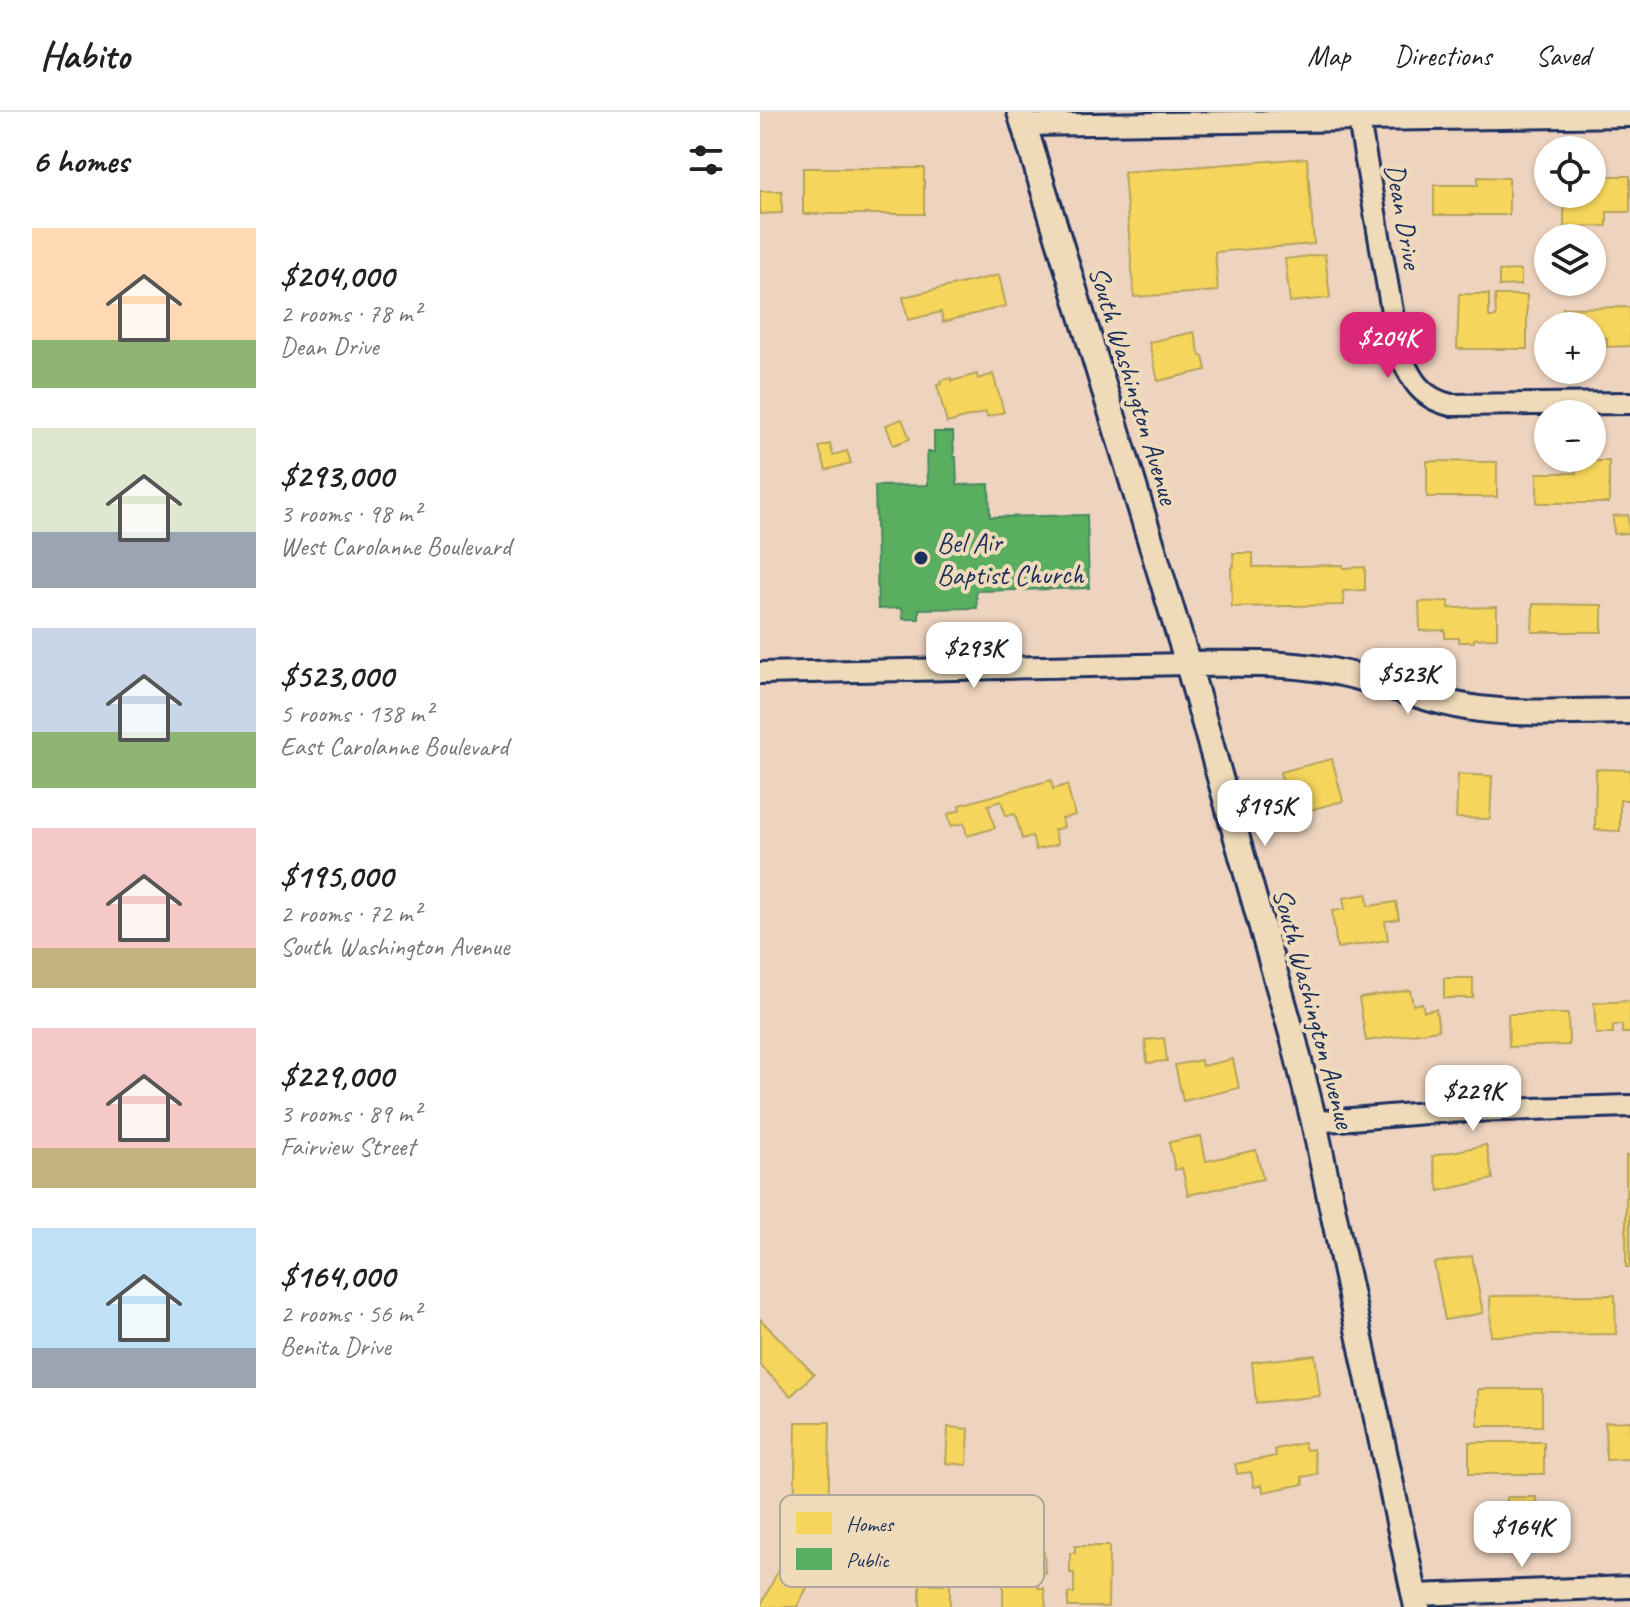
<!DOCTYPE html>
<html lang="en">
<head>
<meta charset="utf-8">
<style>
  body { margin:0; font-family:Caveat,sans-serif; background:#f6f6f6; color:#202124; height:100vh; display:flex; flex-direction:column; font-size:30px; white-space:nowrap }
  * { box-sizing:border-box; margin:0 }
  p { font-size:26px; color:#757577 }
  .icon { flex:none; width:44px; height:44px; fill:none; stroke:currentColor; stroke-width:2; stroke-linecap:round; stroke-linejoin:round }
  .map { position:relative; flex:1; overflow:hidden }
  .details { display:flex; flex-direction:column; background:#fff; width:760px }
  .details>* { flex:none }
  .fabs { position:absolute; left:774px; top:24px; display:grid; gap:16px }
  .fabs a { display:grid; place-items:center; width:72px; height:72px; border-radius:50%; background:#fff; box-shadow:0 2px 6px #0004; font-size:40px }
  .price { position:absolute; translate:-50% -68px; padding:0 18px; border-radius:16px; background:#fff; color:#222; font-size:26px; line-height:52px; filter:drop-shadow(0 2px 4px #0008) }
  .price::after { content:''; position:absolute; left:50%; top:48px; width:24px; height:18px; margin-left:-12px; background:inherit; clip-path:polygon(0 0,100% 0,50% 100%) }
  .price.active { background:#db2777; color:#fff }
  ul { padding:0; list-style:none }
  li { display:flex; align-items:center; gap:24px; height:200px; padding:0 32px }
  li span { display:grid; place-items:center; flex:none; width:224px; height:160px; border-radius:0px; color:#555 }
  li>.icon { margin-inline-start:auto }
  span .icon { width:96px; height:96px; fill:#fffc; stroke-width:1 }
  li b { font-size:34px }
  h2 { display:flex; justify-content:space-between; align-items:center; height:96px; padding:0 32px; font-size:34px }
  header { display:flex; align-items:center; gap:48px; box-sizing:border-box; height:112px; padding:0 40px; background:#fff; border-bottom:2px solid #e0e0e0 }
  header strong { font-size:38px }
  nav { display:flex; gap:44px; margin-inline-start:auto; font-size:28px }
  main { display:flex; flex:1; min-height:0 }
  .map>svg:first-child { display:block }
  .homes { fill:#f6d55c; stroke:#b4a35d; stroke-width:2 }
  .public { fill:#5aae61; stroke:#478860; stroke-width:2 }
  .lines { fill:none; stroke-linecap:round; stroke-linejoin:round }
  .minor-casing { stroke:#1b2f5e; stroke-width:26 }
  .tertiary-casing { stroke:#1b2f5e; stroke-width:30 }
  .minor { stroke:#efdbb9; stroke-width:20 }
  .tertiary { stroke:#efdbb9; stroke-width:24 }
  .poi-dot { fill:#1b2f5e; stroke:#efdbb9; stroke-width:3 }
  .labels { text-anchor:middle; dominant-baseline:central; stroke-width:8; stroke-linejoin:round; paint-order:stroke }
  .street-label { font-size:28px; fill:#1b2f5e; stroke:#efdbb9 }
  .poi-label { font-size:28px; fill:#1b2f5e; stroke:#efdbb9; text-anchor:start }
  .key { fill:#efdbb9; stroke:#afa79e; stroke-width:2 }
  .key-label { font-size:22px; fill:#1b2f5e }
</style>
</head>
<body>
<header>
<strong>Habito</strong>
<nav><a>Map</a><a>Directions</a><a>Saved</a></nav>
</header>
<main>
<section class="details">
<h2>6 homes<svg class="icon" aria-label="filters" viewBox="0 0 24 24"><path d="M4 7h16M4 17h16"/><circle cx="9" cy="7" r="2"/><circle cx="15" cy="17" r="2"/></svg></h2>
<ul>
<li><span style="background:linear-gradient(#ffd9b3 70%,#8fb573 0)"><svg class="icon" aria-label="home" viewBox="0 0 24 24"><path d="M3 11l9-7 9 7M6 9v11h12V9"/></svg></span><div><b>$204,000</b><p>2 rooms · 78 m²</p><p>Dean Drive</p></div></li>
<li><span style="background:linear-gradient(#dfe7d0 65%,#9aa5b1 0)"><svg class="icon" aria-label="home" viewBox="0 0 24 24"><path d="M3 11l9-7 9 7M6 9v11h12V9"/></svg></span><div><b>$293,000</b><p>3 rooms · 98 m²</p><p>West Carolanne Boulevard</p></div></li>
<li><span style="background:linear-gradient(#c9d6e8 65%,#8fb573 0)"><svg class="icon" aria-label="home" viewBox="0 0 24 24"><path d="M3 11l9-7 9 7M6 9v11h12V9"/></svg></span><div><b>$523,000</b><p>5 rooms · 138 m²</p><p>East Carolanne Boulevard</p></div></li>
<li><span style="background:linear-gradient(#f6c9c9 75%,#c2b280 0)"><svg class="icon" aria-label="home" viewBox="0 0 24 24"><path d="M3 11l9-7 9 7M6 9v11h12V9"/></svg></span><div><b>$195,000</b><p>2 rooms · 72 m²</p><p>South Washington Avenue</p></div></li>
<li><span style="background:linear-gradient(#f6c9c9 75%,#c2b280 0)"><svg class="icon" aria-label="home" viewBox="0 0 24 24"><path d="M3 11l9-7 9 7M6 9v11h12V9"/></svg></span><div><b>$229,000</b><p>3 rooms · 89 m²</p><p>Fairview Street</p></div></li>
<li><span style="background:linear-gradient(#bfe0f5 75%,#9aa5b1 0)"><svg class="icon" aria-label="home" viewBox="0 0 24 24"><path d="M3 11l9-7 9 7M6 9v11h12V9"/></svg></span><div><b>$164,000</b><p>2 rooms · 56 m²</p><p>Benita Drive</p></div></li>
</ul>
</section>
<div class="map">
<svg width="870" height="1495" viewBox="0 0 870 1495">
  <rect width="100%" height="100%" fill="#eed4bf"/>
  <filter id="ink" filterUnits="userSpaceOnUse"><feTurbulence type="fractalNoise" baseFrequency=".0125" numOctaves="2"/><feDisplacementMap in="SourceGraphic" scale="16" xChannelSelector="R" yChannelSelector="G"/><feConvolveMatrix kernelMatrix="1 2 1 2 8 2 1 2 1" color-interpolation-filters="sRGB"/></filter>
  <g filter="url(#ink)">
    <path class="homes" d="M547,46L554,132L455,140L458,179L374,185L364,60Z
      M43,56H164V102H43Z
      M832,64H870V100H847V114L804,115V88H790V82H832Z
      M718,65L749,66V103H674V73H718Z
      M0,79H22V101L0,102Z
      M565,142L570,186L530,190L525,147Z
      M761,158V173L739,174V159Z
      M239,163L246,194L183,210L181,200L148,208L143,185Z
      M699,182H729V205H736L735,183H767V237H697Z
      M870,195V234L847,235V226H832V214H804L803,196Z
      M434,220L440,244H443L446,258L398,269L389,230Z
      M217,262L218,267L233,262L244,300L227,305L226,300L187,311L177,273L181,272L180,269L191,266L192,269Z
      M142,307L150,327L133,333L126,313Z
      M70,332L73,343L87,339L91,351L66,358L59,335Z
      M667,349L737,350V385H667Z
      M816,349H849V391H777V361H816Z
      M868,403L869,421L854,422L853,404Z
      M473,441H493V455L583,453V456L605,455V478L583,479L584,493L472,495L471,455H474Z
      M689,489V496L737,495V526L714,527V530H699V526H685V518L660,519L659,490Z
      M773,492L842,493V520H772Z
      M572,647L583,689L531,703L520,660Z
      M836,657L870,658V688H860V719L835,718Z
      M698,662L732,664L730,707L696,706Z
      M291,668L293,677L307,673L315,703L302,707L304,715L294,718L298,732L276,738L272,724L262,727L255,702L246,704L241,689L228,693L235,716L207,724L204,711L191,714L188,702L200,698L199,693Z
      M607,782L608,794L636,790L639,807L625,809L628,828L577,836L572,799L585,797L583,786Z
      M684,866H713V886H684Z
      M650,878L653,893L662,891L664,899L676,897L679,918L606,929L599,886Z
      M870,889V921H862V913L853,914V922H836L834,891Z
      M748,902H808L809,933L749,935Z
      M404,926L407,949L387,951L385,928Z
      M473,947L479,976L423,989L415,953L441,948L442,954Z
      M441,1024L446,1049L496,1038L503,1067L428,1083L422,1056L415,1058L409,1030Z
      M726,1033L733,1067L679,1079L672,1044Z
      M866,1044H870V1155H866Z
      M712,1144L723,1201L685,1208L674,1151Z
      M855,1183L856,1222L731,1224L730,1184Z
      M0,1207L54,1262L31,1284L0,1253Z
      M555,1243L560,1284L496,1291L492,1250Z
      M718,1277H782V1314H718Z
      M870,1309V1347L846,1348L845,1310Z
      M36,1310H70L68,1416L34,1415Z
      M188,1315L209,1317L207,1353L186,1351Z
      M709,1330H784V1362H709Z
      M544,1331L546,1338L553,1337L558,1362L542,1365L544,1372L503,1380L502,1373L494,1375L491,1360L477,1362L475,1352L516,1344L515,1337Z
      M747,1385H776V1430H747Z
      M243,1434H278V1440H284L285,1461H278V1476H284L286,1495H243Z
      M315,1434H349L348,1495H308V1481H314V1461H310V1441H315Z
      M26,1443L56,1458L37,1495H0Z
      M160,1472H190V1495H160Z"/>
    <path class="public" d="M174,320H193L194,345H196L197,373L229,372L230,405L327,403L329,476L216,479L217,496L159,497V507H143L142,496L118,497L115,374L168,373L167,340H174Z"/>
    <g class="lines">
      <defs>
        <path id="minor" d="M599,8L639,240C651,267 660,286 691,293L870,291
          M264,13L870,4
          M0,561L428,552
          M554,1010L678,1000L870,994
          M655,1483L870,1475"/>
        <path id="tertiary" d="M260,0L428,552L534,929L554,1010L657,1495
          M428,552C481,552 534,549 586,562C633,573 680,594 729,598C775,603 823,599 870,599"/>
      </defs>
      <use href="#minor" class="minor-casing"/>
      <use href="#tertiary" class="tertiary-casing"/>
      <use href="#minor" class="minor"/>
      <use href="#tertiary" class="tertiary"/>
    </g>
  </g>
  <circle class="poi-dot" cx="161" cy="446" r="8"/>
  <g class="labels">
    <g class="street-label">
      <text transform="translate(644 104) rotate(80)">Dean Drive</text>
      <text transform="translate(374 273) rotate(73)">South Washington Avenue</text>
      <text transform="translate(554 896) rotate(75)">South Washington Avenue</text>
    </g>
    <g class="poi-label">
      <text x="177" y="430">Bel Air<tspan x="177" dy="32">Baptist Church</tspan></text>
    </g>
  </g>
  <rect x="20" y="1383" width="264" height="92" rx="12" class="key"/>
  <rect x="36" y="1400" width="36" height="22" fill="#f6d55c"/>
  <rect x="36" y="1436" width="36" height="22" fill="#5aae61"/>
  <g class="key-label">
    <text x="86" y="1419">Homes</text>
    <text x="86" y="1455">Public</text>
  </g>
</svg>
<div class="fabs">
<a><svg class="icon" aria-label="locate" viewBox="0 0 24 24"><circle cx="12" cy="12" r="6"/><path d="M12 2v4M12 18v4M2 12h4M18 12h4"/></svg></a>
<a><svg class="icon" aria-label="layers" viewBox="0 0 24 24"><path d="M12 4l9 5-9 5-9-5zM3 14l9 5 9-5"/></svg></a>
<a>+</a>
<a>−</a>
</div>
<b class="price active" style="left:628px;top:268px">$204K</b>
<b class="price" style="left:214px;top:578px">$293K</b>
<b class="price" style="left:648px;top:604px">$523K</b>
<b class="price" style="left:505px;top:736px">$195K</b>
<b class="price" style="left:713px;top:1021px">$229K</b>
<b class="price" style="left:762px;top:1457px">$164K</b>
</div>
</main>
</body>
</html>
